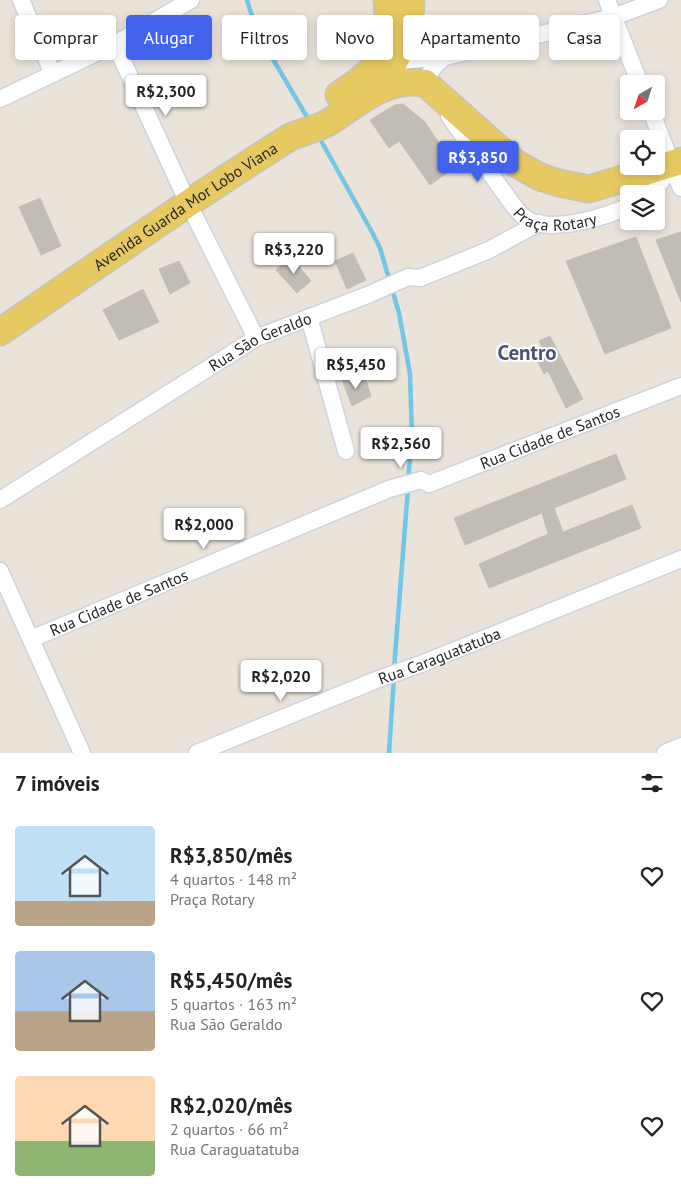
<!DOCTYPE html>
<html lang="pt">
<head>
<meta charset="utf-8">
<style>
  body { margin:0; font-family:"PT Sans",sans-serif; background:#f2f2f2; color:#222; height:100vh; display:flex; flex-direction:column; font-size:19px; white-space:nowrap }
  * { box-sizing:border-box; margin:0 }
  p { font-size:16px; color:#767676 }
  .icon { flex:none; width:28px; height:28px; fill:none; stroke:currentColor; stroke-width:2; stroke-linecap:round; stroke-linejoin:round }
  .map { position:relative; height:753px; overflow:hidden }
  .panel { display:flex; flex-direction:column; background:#fff; flex:1 }
  .panel>* { flex:none }
  .top-card { position:absolute; left:15px; top:15px; width:651px; height:45px; display:flex; gap:10px }
  .needle { width:32px; rotate:219deg }
  .tools { position:absolute; left:620px; top:75px; display:grid; gap:10px }
  .tools a { display:grid; place-items:center; width:45px; height:45px; border-radius:5px; background:#fff; box-shadow:0 2px 8px #0003; font-size:25px }
  .price { position:absolute; translate:-50% -42px; padding:0 11px; border-radius:5px; background:#fff; color:#222; font-size:16px; line-height:32px; filter:drop-shadow(0 1px 2px #0008) }
  .price::after { content:''; position:absolute; left:50%; top:30px; width:15px; height:11px; margin-left:-8px; background:inherit; clip-path:polygon(0 0,100% 0,50% 100%) }
  .price.current { background:#4261ed; color:#fff }
  ul { padding:0; list-style:none }
  li { display:flex; align-items:center; gap:15px; height:125px; padding:0 15px }
  li span { display:grid; place-items:center; flex:none; width:140px; height:100px; border-radius:5px; color:#555 }
  li>.icon { margin-inline-start:auto }
  span .icon { width:60px; height:60px; fill:#fffc; stroke-width:1 }
  li b { font-size:21px }
  h2 { display:flex; justify-content:space-between; align-items:center; height:60px; padding:0 15px; font-size:21px }
  .chip { padding:0 18px; border-radius:5px; background:#fff; box-shadow:0 2px 8px #0003; font-size:18px; line-height:45px }
  .chip.current { background:#4261ed; color:#fff }
  .map>svg:first-child { display:block }
  .lines { fill:none; stroke-linecap:round; stroke-linejoin:round }
  .stream { stroke:#72c6e6; stroke-width:4.5 }
  .building { fill:#c1bdb6; stroke:#c4beb4 }
  .minor-casing { stroke:#cfd2e0; stroke-width:19 }
  .primary-casing { stroke:#c3c3c3; stroke-width:29 }
  .minor { stroke:#fff; stroke-width:16 }
  .primary { stroke:#e7c961; stroke-width:26 }
  .labels { text-anchor:middle; dominant-baseline:central; stroke-width:4; stroke-linejoin:round; paint-order:stroke }
  .street-label { font-size:16px; fill:#272727; stroke:#fff }
  .district-label { font-size:21px; font-weight:bold; fill:#4b5275; stroke:#fff }
</style>
</head>
<body>
<div class="map">
<svg width="681" height="753" viewBox="0 0 681 753">
  <rect width="100%" height="100%" fill="#e9e3da"/>
  <g class="lines">
    <path class="stream" d="M247,0L257,32L310,122
      M319,137L372,232L380,248L399,313L410,374L412,438L408,480
      M394,669L408,488
      M389,753L394,677"/>
  </g>
  <path class="building" d="M403,104L425,122L455,167L430,185L399,141L389,148L370,120L395,105Z
    M40,198L61,246L41,255L19,207Z
    M681,232V302L656,240Z
    M636,237L671,328L605,354L566,261Z
    M353,253L366,280L347,289L335,261Z
    M291,257L311,281L297,293L276,270Z
    M179,261L190,283L170,294L159,269Z
    M143,289L159,322L119,340L103,310Z
    M550,336L583,399L566,408L548,371L544,374L534,354L543,349L539,341Z
    M341,377H350L356,382L365,377L371,396L352,406Z
    M616,454L626,479L554,508L563,532L632,505L641,528L489,588L479,564L548,534L542,513L465,545L454,518Z"/>
  <g class="lines">
    <defs>
      <g id="minor">
        <path d="M21,0L53,74"/>
        <path d="M607,0L640,84"/>
        <path d="M115,44L188,203L256,338"/>
        <path d="M389,62L445,57L613,17L659,0"/>
        <path d="M430,90L425,83C429,71 435,64 445,57"/>
        <path d="M0,99L115,44L191,0"/>
        <path d="M651,111L681,188"/>
        <path id="s1" d="M449,116L513,205C518,211 523,218 530,221C555,232 606,217 629,206"/>
        <path d="M652,194L673,164"/>
        <path d="M309,317L346,451"/>
        <path id="s2" d="M0,500L256,338L370,294L408,277L420,278L489,250L539,223"/>
        <path d="M0,571L82,753"/>
        <path id="s3" d="M31,639L389,489L421,480L429,484L681,386"/>
        <path id="s4" d="M197,753L376,680L421,664L681,559"/>
        <path d="M665,753L681,746"/>
      </g>
      <g id="primary">
        <path d="M388,72C405,46 410,31 411,0"/>
        <path d="M425,83L515,163L540,177L559,183L589,189L681,161"/>
        <path d="M339,95C383,65 392,55 387,0"/>
        <path id="s5" d="M0,332C95,267 190,200 287,139C300,131 317,130 329,122C359,103 387,76 425,83"/>
      </g>
    </defs>
    <use href="#minor" class="minor-casing"/>
    <use href="#primary" class="primary-casing"/>
    <use href="#minor" class="minor"/>
    <use href="#primary" class="primary"/>
  </g>
  <g class="labels">
    <g class="street-label">
      <text stroke="none"><textPath href="#s5" startOffset="224">Avenida Guarda Mor Lobo Viana</textPath></text>
      <text stroke="none"><textPath href="#s1" startOffset="158">Praça Rotary</textPath></text>
      <text stroke="none"><textPath href="#s2" startOffset="305">Rua São Geraldo</textPath></text>
      <text stroke="none"><textPath href="#s3" startOffset="560">Rua Cidade de Santos</textPath></text>
      <text stroke="none"><textPath href="#s3" startOffset="95">Rua Cidade de Santos</textPath></text>
      <text stroke="none"><textPath href="#s4" startOffset="261">Rua Caraguatatuba</textPath></text>
    </g>
    <g class="district-label">
      <text x="527" y="352">Centro</text>
    </g>
  </g>
</svg>
<div class="tools">
<a><svg class="needle" viewBox="-14 -14 28 28"><path d="M0-13l5 13h-10z" fill="#e53935"/><path d="M0 13l5-13h-10z" fill="#767676"/></svg></a>
<a><svg class="icon" aria-label="locate" viewBox="0 0 24 24"><circle cx="12" cy="12" r="6"/><path d="M12 2v4M12 18v4M2 12h4M18 12h4"/></svg></a>
<a><svg class="icon" aria-label="layers" viewBox="0 0 24 24"><path d="M12 4l9 5-9 5-9-5zM3 14l9 5 9-5"/></svg></a>
</div>
<b class="price" style="left:166px;top:117px">R$2,300</b>
<b class="price current" style="left:478px;top:183px">R$3,850</b>
<b class="price" style="left:294px;top:275px">R$3,220</b>
<b class="price" style="left:356px;top:390px">R$5,450</b>
<b class="price" style="left:401px;top:469px">R$2,560</b>
<b class="price" style="left:204px;top:550px">R$2,000</b>
<b class="price" style="left:281px;top:702px">R$2,020</b>
<div class="top-card">
<a class="chip">Comprar</a>
<a class="chip current">Alugar</a>
<a class="chip">Filtros</a>
<a class="chip">Novo</a>
<a class="chip">Apartamento</a>
<a class="chip">Casa</a>
</div>
</div>
<section class="panel">
<h2>7 imóveis<svg class="icon" aria-label="filters" viewBox="0 0 24 24"><path d="M4 7h16M4 17h16"/><circle cx="9" cy="7" r="2"/><circle cx="15" cy="17" r="2"/></svg></h2>
<ul>
<li><span style="background:linear-gradient(#bfe0f5 75%,#b9a48a 0)"><svg class="icon" aria-label="home" viewBox="0 0 24 24"><path d="M3 11l9-7 9 7M6 9v11h12V9"/></svg></span><div><b>R$3,850/mês</b><p>4 quartos · 148 m²</p><p>Praça Rotary</p></div><svg class="icon" aria-label="heart" viewBox="0 0 24 24"><path d="M12 20l-8-8c-3-5 5-10 8-4 3-6 11-1 8 4z"/></svg></li>
<li><span style="background:linear-gradient(#a9c7e8 60%,#b9a48a 0)"><svg class="icon" aria-label="home" viewBox="0 0 24 24"><path d="M3 11l9-7 9 7M6 9v11h12V9"/></svg></span><div><b>R$5,450/mês</b><p>5 quartos · 163 m²</p><p>Rua São Geraldo</p></div><svg class="icon" aria-label="heart" viewBox="0 0 24 24"><path d="M12 20l-8-8c-3-5 5-10 8-4 3-6 11-1 8 4z"/></svg></li>
<li><span style="background:linear-gradient(#ffd9b3 65%,#8fb573 0)"><svg class="icon" aria-label="home" viewBox="0 0 24 24"><path d="M3 11l9-7 9 7M6 9v11h12V9"/></svg></span><div><b>R$2,020/mês</b><p>2 quartos · 66 m²</p><p>Rua Caraguatatuba</p></div><svg class="icon" aria-label="heart" viewBox="0 0 24 24"><path d="M12 20l-8-8c-3-5 5-10 8-4 3-6 11-1 8 4z"/></svg></li>
</ul>
</section>
</body>
</html>
